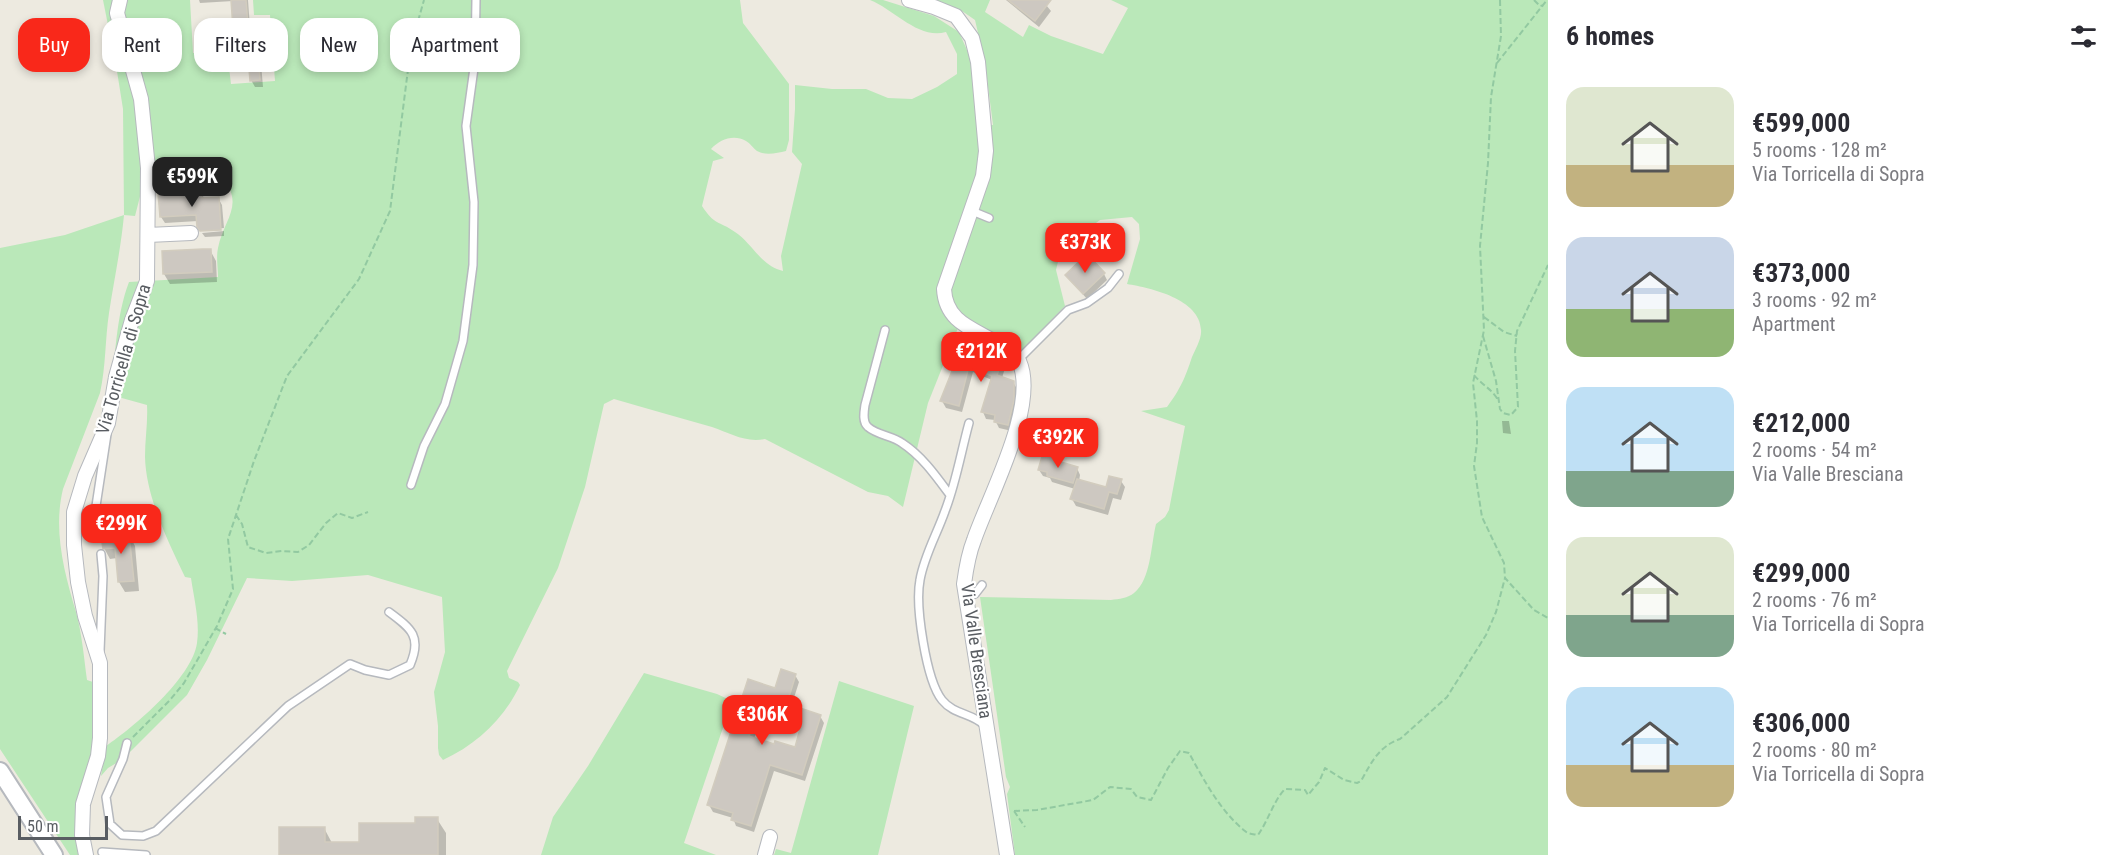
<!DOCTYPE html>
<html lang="en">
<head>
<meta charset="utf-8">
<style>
  body { margin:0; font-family:"Roboto Condensed",sans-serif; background:#f7f7f7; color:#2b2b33; height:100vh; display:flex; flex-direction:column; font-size:22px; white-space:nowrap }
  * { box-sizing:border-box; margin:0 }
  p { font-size:20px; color:#7c7c81 }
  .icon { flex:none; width:33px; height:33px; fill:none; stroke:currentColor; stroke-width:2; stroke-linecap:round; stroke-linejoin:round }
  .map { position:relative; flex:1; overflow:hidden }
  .sheet { display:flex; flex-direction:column; background:#fff; width:570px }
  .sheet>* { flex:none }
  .banner { position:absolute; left:18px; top:18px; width:570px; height:54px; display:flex; gap:12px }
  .scale { position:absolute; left:18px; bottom:15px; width:90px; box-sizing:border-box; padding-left:6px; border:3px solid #595d62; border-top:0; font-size:16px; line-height:21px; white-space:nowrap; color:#595d62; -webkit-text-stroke:4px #fff; paint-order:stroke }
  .price { position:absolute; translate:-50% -51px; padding:0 14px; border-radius:12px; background:#f9281a; color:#fff; font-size:20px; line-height:39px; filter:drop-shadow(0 2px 3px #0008) }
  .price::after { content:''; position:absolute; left:50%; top:36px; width:18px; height:14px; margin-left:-9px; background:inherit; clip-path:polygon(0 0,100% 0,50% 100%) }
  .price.on { background:#222; color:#fff }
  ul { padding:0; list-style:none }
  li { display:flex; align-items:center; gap:18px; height:150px; padding:0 18px }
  li span { display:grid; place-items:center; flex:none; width:168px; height:120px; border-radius:18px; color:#555 }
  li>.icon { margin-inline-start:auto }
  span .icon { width:72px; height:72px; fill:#fffc; stroke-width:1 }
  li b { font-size:26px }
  h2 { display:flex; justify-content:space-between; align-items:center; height:72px; padding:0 18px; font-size:26px }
  .pill { padding:0 21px; border-radius:18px; background:#fff; box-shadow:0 3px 9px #0003; font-size:21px; line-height:54px }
  .pill.on { background:#f9281a; color:#fff }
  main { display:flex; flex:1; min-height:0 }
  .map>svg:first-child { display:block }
  .green { fill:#bae8b9 }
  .shadow { fill:#0003; fill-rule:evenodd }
  .building { fill:#cdc8c1; stroke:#d2ccbe; stroke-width:1.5; fill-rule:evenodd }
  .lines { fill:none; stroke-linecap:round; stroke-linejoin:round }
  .service-casing { stroke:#b6b9be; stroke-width:10 }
  .minor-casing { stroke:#b6b9be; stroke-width:16 }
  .tertiary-casing { stroke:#b6b9be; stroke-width:20 }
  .path { stroke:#92c9a1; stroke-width:2; stroke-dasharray:6 3; stroke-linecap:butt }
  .service { stroke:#fff; stroke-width:7 }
  .minor { stroke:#fff; stroke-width:14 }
  .tertiary { stroke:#fff; stroke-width:16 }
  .labels { text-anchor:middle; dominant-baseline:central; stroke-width:4.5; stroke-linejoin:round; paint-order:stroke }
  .street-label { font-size:18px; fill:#595d62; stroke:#fff }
</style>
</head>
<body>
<main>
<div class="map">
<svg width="1548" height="855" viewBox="0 0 1548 855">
  <rect width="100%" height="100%" fill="#edeae0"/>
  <path class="green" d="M103,0H190L193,53L227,51L231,84L275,81L270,15H254L253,0H740L743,23L789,84V140L786,151C777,153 766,156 757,151C753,148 750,143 746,141C734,134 720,139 711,149L724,158L713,161L702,206C715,226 718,220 735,232C753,244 761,266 783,271L781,256L802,164L792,152L795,109V85L832,89H866L888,98L912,99L937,87L957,74V54L946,32C919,40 895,10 870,0H883L934,16L959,32L970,57L977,124L993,125L985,63L975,20L962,11L929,0H990L985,12L1023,37L1029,25L1051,36L1103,54L1128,8L1111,0H1548V855H1015L1007,794L1010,787L1006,777L980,597L1111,600C1119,599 1128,598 1134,593C1151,580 1151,544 1156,524L1165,517L1169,510L1185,426L1141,411L1167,407C1181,388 1185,378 1192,357C1195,350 1202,338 1201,330C1200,299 1151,288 1127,284L1140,239L1139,224L1132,217L1100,220L1061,249L1056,270L1065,306L1018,355L940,300L943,313L958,328L928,403L903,507L888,496L868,492L765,439C745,443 730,433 712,427C679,418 646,408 614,399L604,404L585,487L558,568L507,671L509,678L518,682L520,685C504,719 477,744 443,760L439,755L438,748V726L434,692L445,652L442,597L368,575L292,581L247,578L207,660L187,695L123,759L108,768L101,776L106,746C134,727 192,678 197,643C200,621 194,599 191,578L185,577C168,541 146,497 145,457C145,439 148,422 147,405L111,395C115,358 116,316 129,282L218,277C218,268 216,257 218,248C224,218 247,204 219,174L144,181L135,216L124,215C121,248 114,280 109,313C105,340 106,366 100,393L63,489C53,530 64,572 76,612C82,634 84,658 87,680L96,683V723L92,751L76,803V836L78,855H70L0,749V248L65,235L124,215L123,109L116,65Z
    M644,673L717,694L732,701L684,843L716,855H541L553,817L588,766Z
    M839,681L914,706L878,855H774L776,849L791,853Z"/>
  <path class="shadow" d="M199,0H248L250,27H260L264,33L266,62L261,63L263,87H255L251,80L250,62L241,63L237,56L233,1L200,3Z
    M1006,0H1042L1051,11L1039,27Z
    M200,192L205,199L218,198L222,205L224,228L200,230L198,221L165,223L161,217Z
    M224,231V236L205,237L202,233Z
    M210,250L216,261L217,282L170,284L164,274Z
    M1104,274L1107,280L1087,299L1067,276Z
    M965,343L983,349L987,356L1001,362L1005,368L1002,378L1013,382L1017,389V408L1012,431L999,428L995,420L986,419L983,412L992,380L973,372L962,412L946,408L942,401Z
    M1502,421H1509L1511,434L1503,433Z
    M1051,457L1054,462L1077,468L1080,475L1079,481L1107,489L1121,481L1125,487L1121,500L1113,498L1108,515L1076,506L1072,499L1075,489L1052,482L1050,478L1043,476L1039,470Z
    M129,535L135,546L139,591L125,592L119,582L117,558L110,559L104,548Z
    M795,675L799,682L793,701L796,708L820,716L824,723L805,781L774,771L754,832L736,826L733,818L713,812L709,805L749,681L776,690ZM762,714L802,727L796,749L775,746L754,739Z
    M437,819L446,833V855H280L324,828L332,843L360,844Z"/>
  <path class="building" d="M231,0H246L248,26L261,25L263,56H258L260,80L250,81L248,56L235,57Z
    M1008,0H1051L1035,21Z
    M201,191L202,198L219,197L221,230L200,231L197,227L196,215L160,217L158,193Z
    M203,249H211L212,272L163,274L162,251Z
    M1087,254L1105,273L1083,294L1065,275Z
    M964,341L984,348L982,353L1002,361L997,375L1014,381V400L1008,425L994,422L995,415L981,412L992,376L969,366L959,406L940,401Z
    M1043,453L1052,456L1051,459L1078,467L1073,483L1047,476V472L1038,470Z
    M1109,476L1122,479L1117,494L1109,492L1104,509L1070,499L1077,479L1106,487Z
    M129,534L134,581L118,582L115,548L103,549L101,536Z
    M781,669L796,674L789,697L793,699L791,705L821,715L802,775L770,765L751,826L731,820L733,813L707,805L748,679L775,688ZM758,708L802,722L795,747L775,741L774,744L749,736Z
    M415,817H438V855H279V827H325V842H359V823H415Z"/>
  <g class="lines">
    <defs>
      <path id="service" d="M972,211L989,218
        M885,330L865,405C864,412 862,422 868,427C877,435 893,436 902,443C922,456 936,476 950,495
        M1018,360L1068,310L1087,303L1108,288L1119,274
        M969,423C961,452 956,483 945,511C937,534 924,556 920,580C915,605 926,680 942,700C954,715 972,713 984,725
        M411,485L424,446L445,404L463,341L473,265L474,202L466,126L475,61L476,0
        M94,519L107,434
        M975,594L982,585
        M100,651L103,576L101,554
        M127,743L123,759L106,797L110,824L122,835L143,836L156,831L288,706L350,664L365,670L389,675L410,665C422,637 412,629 389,612
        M102,852L146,855"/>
      <path id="minor" d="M909,0L934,7L956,16L972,38L978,62L986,151L983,176L944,289C946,329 985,330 1009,352C1012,355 1017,358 1019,361C1039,405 989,496 974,540C968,555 966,569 964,584L1007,855
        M148,235L191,233
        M86,855L82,835L83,804L98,756L100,738V663L85,616L78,582L74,545V512L85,476L108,423L116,377L132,320L147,281L148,168L141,99L117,13L120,0
        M765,855L770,837"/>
      <path id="tertiary" d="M0,771L54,855"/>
    </defs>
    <use href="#service" class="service-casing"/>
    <use href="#minor" class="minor-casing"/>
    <use href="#tertiary" class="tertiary-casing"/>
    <path class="path" d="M1500,0L1501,36L1491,97L1488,163L1480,246L1484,330L1473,383L1477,421V443L1474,466L1482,517L1504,563L1505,578L1534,610L1548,618
      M1534,0L1540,6L1544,5
      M1497,63L1547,0
      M1484,317L1504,332L1517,336
      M1483,336L1496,381L1500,409L1503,413L1511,415L1518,407L1515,351L1517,331L1548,265
      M1474,375C1482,385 1492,389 1498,400
      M236,515L242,524L248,547L266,553L282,551L298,552L309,545L326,523L338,513L352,518L368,512
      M215,628L226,634
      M133,737L170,700L184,683L217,626L233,589L228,539L254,461L287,376L359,279L390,211L411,46L424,0
      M1014,811L1037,810L1093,800L1110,787L1131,789L1137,797L1151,800L1168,768L1180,751L1189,753C1204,780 1220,811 1245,831C1248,834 1253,834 1258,835C1268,821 1274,800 1285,789L1305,790L1308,795L1319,782L1325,768L1344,780L1357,783L1361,781C1371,763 1379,746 1400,739L1447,697L1486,635L1496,612L1505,578
      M1014,811L1025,827"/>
    <use href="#service" class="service"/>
    <use href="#minor" class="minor"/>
    <use href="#tertiary" class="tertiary"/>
  </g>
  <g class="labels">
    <g class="street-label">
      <text transform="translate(123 359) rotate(-74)">Via Torricella di Sopra</text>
      <text transform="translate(977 651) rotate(82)">Via Valle Bresciana</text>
    </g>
  </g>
</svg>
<div class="scale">50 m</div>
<b class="price on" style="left:192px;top:208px">€599K</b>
<b class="price" style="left:1085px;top:274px">€373K</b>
<b class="price" style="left:981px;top:383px">€212K</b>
<b class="price" style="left:1058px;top:469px">€392K</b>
<b class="price" style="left:121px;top:555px">€299K</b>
<b class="price" style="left:762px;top:746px">€306K</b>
<div class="banner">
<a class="pill on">Buy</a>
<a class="pill">Rent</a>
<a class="pill">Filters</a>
<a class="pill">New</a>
<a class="pill">Apartment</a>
</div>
</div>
<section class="sheet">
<h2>6 homes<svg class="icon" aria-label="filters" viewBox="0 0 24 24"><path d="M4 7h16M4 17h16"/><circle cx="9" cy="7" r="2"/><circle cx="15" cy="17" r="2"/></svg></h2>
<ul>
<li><span style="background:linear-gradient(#dfe7d0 65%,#c2b280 0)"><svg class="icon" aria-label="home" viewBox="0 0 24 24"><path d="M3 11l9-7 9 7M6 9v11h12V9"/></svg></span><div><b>€599,000</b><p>5 rooms · 128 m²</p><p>Via Torricella di Sopra</p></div></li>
<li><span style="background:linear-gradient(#c9d6e8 60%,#8fb573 0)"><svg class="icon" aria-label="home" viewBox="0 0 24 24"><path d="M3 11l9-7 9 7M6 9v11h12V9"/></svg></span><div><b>€373,000</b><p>3 rooms · 92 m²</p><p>Apartment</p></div></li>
<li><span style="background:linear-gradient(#bfe0f5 70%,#7fa58c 0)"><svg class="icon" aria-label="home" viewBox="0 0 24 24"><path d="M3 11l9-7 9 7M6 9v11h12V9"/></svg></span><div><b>€212,000</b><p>2 rooms · 54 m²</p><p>Via Valle Bresciana</p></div></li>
<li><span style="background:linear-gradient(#dfe7d0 65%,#7fa58c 0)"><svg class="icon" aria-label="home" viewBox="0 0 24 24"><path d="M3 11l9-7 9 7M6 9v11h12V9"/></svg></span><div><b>€299,000</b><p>2 rooms · 76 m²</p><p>Via Torricella di Sopra</p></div></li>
<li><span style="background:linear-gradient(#bfe0f5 65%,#c2b280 0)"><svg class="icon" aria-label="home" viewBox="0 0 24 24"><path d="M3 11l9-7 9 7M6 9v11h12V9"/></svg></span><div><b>€306,000</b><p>2 rooms · 80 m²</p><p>Via Torricella di Sopra</p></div></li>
</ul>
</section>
</main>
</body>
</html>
